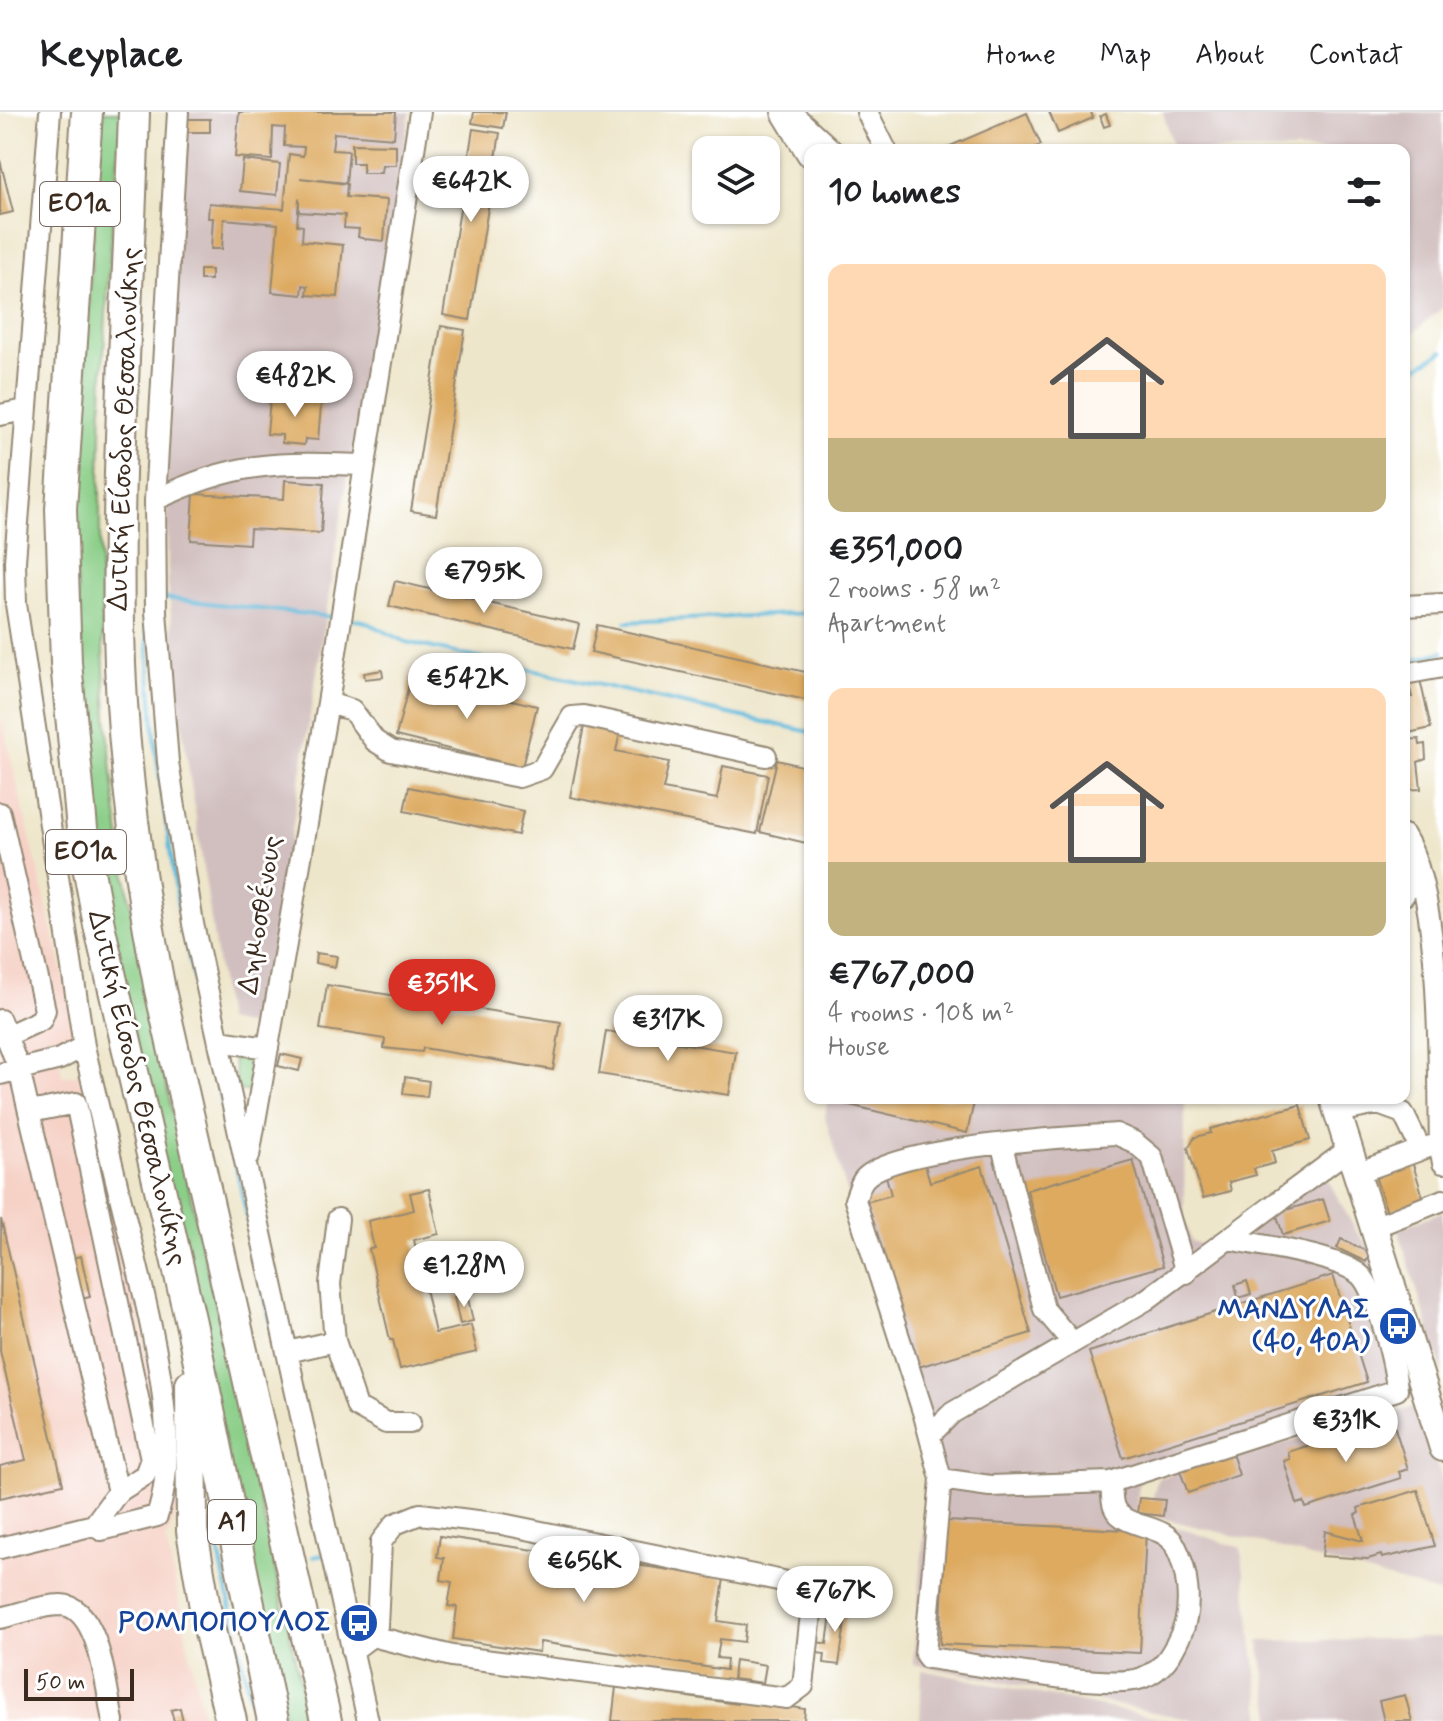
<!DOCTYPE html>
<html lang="en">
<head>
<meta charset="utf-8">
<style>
  body { margin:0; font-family:Mynerve,sans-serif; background:#f2f2f2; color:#202124; height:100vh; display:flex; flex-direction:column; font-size:30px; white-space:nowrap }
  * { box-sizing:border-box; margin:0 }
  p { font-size:26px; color:#757577 }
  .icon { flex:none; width:44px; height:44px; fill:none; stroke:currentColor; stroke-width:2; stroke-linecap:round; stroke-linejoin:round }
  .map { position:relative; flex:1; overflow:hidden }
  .side { position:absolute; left:804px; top:32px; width:606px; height:960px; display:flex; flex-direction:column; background:#fff; border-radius:16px; box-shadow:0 2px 6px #0004 }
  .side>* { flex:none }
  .tools { position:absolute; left:692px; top:24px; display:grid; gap:16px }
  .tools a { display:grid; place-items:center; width:88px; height:88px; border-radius:16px; background:#fff; box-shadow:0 2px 6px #0004; font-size:40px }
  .scale { position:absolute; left:24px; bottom:20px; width:110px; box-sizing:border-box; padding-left:8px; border:4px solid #3b2a1e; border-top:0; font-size:22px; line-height:28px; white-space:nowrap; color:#3b2a1e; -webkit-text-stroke:6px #fff; paint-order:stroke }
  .price { position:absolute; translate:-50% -68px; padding:0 18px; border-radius:28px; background:#fff; color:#222; font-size:26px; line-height:52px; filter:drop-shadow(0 2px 4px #0008) }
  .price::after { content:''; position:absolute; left:50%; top:48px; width:24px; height:18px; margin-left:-12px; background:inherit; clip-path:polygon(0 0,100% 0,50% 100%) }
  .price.on { background:#d93025; color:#fff }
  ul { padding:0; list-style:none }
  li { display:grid; align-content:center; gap:16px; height:424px; padding:0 24px }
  li span { display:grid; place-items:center; height:248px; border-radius:16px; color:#555 }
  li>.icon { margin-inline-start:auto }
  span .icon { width:144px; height:144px; fill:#fffc; stroke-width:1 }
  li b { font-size:34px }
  h2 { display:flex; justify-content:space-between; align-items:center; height:96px; padding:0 24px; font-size:34px }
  header { display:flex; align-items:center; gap:48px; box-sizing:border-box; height:112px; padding:0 40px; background:#fff; border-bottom:2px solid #e0e0e0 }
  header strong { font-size:38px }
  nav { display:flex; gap:44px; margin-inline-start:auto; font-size:28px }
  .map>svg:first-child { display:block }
  .built { fill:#f6d1c6 }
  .industrial { fill:#d1bfbf }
  .green { fill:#8ace87; stroke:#627c52; stroke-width:2 }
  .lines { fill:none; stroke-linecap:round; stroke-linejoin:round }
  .stream { stroke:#5cb8da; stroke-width:4 }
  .building { fill:#ddaa61 }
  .minor-casing { stroke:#948874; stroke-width:24 }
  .major-casing { stroke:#948874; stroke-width:30 }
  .highway-casing { stroke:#948874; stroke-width:34 }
  .minor { stroke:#fff; stroke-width:20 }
  .major { stroke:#fff; stroke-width:26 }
  .highway { stroke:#fff; stroke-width:30 }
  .labels { text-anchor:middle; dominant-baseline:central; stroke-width:6; stroke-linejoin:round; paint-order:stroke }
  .shield { fill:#fff; stroke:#766a62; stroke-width:2 }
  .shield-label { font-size:26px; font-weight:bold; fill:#3b2a1e }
  .street-label { font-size:28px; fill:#3b2a1e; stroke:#fff }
  .transit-label { font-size:28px; font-weight:bold; fill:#164399; stroke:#fff; text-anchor:end }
</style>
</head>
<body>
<header>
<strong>Keyplace</strong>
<nav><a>Home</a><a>Map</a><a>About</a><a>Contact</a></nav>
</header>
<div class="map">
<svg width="1443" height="1609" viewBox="0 0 1443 1609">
  <rect width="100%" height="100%" fill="#fff"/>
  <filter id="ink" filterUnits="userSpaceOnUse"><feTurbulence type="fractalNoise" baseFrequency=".0125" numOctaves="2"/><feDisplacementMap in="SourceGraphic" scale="16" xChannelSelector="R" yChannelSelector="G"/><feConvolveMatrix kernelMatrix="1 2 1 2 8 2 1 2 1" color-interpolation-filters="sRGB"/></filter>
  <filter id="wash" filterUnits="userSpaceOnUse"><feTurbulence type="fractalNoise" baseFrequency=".006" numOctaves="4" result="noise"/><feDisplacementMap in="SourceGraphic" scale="32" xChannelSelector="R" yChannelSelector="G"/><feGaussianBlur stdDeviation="1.8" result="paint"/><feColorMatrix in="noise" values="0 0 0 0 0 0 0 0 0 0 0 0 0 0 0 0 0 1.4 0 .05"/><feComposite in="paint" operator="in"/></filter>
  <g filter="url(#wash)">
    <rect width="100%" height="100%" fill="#eee6ca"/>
    <path class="built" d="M0,601L80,932L59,939L62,964L84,962L181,1392L166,1428L204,1609H0Z"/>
    <path class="industrial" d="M183,0H410L346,374L261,916L226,909L180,598L168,469L167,361Z
      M1163,0H1443V195L1404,229V38H1174Z
      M828,986H1185L1184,1105L1191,1129L1206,1134L1321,1045L1328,1068L1356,1119L1378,1146L1423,1282L1140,1367L1135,1402L1241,1436L1262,1609H1198L913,1552L929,1360L825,1005Z
      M1443,1099V1261L1398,1117Z
      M1414,1295L1443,1369V1482L1232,1423L1148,1403L1158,1366Z
      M1443,1526V1609H1273L1259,1529Z
      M922,1558L1172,1609H920Z"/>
    <path class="green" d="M101,0H122C100,224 89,463 115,687C133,834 167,977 199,1121C236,1284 273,1446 309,1609H286L99,763L81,551L75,421Z
      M233,946L259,947L255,980L238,978Z"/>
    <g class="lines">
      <path class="stream" d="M1404,264L1443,239
        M150,485L144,484L156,639L179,800L272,1217
        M163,486L333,505
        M346,507L363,509L406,530L810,620
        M626,510L810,501
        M1404,550L1443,540
        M214,1417L255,1609
        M313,1445L323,1443"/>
    </g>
    <g id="blocks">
      <path class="building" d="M239,0H396L394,26L334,21L332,38L349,39L346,71L300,66L347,72L346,85L387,88L384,129L365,127L358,125L359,117L344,116L345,103L299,100V86L297,113L303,114L302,129L343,133L338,185L307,183L308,174L303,173L302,183L272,180L278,112L224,107L222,137H211L213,106H208L209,91L284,97L289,42L303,44L304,35L284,34L285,16L273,15L272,48L235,45Z
        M474,0H506L503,16L472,11Z
        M1049,0H1091L1093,6L1058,21Z
        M1027,1L1041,33L1029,38H941Z
        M1106,2L1110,13L1104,15L1100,4Z
        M188,7H210V20H188Z
        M473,17L500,21L470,208L443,203Z
        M352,32L396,33V53H382L381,61H363V51H352Z
        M0,48L13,100L0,103Z
        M243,48L280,52L277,83L240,79Z
        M200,158H211V168H200Z
        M441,214L465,218L436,403L411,399Z
        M308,281L322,282L318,328L305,327L304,333L282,331V323L267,322L270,287H308Z
        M285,368L324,371L321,421L250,417L249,432L191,428L194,382L284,387Z
        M395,469L579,512L573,537L389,494Z
        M597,513L810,561V589L591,540Z
        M382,558L383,565L365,567L364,561Z
        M1419,563L1431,616L1404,622V586L1412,585L1410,578L1404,579V567Z
        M411,564L537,594L522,655L396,624Z
        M585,609L621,616L616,639L669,650L663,677L717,687L723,654L768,663L757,722L570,685Z
        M1419,627L1420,633L1425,632L1426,647L1418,650L1421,677L1404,678V628Z
        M777,648L810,656V732L760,720Z
        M409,675L523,699L518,723L404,699Z
        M316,841L337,844L335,855L315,851Z
        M327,873L561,910L553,958L423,936L422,940L384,936L385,927L320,917Z
        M606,919L736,940L729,983L599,962Z
        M281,942L302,947L299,959L278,954Z
        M405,965L429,969L427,985L403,982Z
        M838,986H975L967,1021L837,990Z
        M1300,993L1310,1028L1272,1039L1275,1051L1254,1057L1256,1063L1229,1070L1231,1079L1203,1086L1188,1036L1195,1025L1211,1021L1210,1017Z
        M1411,1046L1424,1088L1387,1100L1373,1058Z
        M1133,1048L1163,1154L1056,1184L1027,1078Z
        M925,1053L930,1070L982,1054L1031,1221L915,1256L866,1090L891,1083L886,1064Z
        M429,1077L439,1122L414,1128L435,1221L471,1213L477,1240L400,1257L393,1228H390L369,1137L374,1136L368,1109L414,1098L410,1081Z
        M1323,1087L1330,1109L1283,1123L1276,1101Z
        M1,1107L63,1372L0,1386V1354L26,1348L0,1239Z
        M1341,1127L1370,1141L1366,1150L1337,1136Z
        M81,1144L90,1185L77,1188L67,1147Z
        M1333,1163L1367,1270L1123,1346L1089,1240Z
        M1247,1169L1251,1182L1238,1186L1235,1173Z
        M467,1182L473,1209L460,1212L454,1185Z
        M1392,1307L1408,1357L1399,1360L1401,1366L1306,1396L1304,1390L1297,1392L1284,1349L1290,1347L1288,1340Z
        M1230,1335L1239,1363L1188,1381L1178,1353Z
        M1418,1378L1435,1434L1382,1446L1381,1443L1368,1447L1322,1444L1325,1419L1363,1429L1355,1403L1359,1401L1358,1396Z
        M1139,1386L1165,1388L1163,1404L1137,1401Z
        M946,1409L1146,1419L1140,1541L940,1532Z
        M440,1424L724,1466L718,1509L746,1513L744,1530L720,1527L717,1546L727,1547L726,1558L540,1530L539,1540L453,1527L457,1495L448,1494L452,1470L441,1468L444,1446L437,1445Z
        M833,1488L848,1490L839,1553L824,1551L825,1542L817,1541L818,1530L827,1532Z
        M735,1548L766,1553L763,1571L733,1567Z
        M616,1575L737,1592L738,1587L805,1597L804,1609H612Z
        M1405,1583L1412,1609H1384L1379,1589Z
        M180,1596L183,1609H174L171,1598Z"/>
    </g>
  </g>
  <g filter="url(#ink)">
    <use href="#blocks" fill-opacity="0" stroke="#948874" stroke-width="2"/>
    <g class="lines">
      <defs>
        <path id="minor" d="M178,0L155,388L156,500L168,650L193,812L368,1609
          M867,0L886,38
          M794,3L832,38
          M0,303L25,298
          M155,388C235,349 277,350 365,353
          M1404,494L1443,492
          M1404,562L1443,555
          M328,591L352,598L375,629L391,639L519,665L542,657L572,605L584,604L766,644
          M0,701L45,898L41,908L4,925
          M1404,723C1443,785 1438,955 1440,1034L1443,1051
          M1404,747L1408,773L1404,783
          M0,908L19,957L118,1380
          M219,929L268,936
          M84,934C98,995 113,1056 128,1117C147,1194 184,1329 157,1404L101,1418L94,1413
          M0,962L60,947L84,934L16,492L15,449L50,0
          M1338,1000L1378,992L1403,1001L1420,1036
          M1002,1034L1044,1197L1072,1230
          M249,1044L328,591L420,0
          M1357,1061L1431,1034
          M338,1107L330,1172L335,1229L357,1295L386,1311H410
          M1374,1115L1443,1088
          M288,1240L335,1229
          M930,1323L952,1301L1146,1188L1349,1037
          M941,1367L990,1374L1111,1370L1397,1278C1395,1252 1378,1186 1363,1166C1345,1144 1257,1133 1228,1127
          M1111,1370C1112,1377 1111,1388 1114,1395C1123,1417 1163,1411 1175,1433C1188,1458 1193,1496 1181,1522C1172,1542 1163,1558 1142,1566C1109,1579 971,1551 928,1546L925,1542L941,1367L924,1303L855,1088C858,1081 860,1070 866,1065C898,1035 1067,1025 1116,1022L1134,1030L1152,1045L1186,1161
          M0,1436L94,1413L118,1380L145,1363L151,1347L76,991L30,1000
          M0,1506C19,1502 41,1493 61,1493C100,1494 106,1578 113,1609
          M352,1539L372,1524L377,1514L381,1430L395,1412L420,1402L502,1412L783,1469L806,1483L811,1502L803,1574L787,1586L452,1544L372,1524"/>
        <path id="major" d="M785,0L810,41
          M1333,986L1443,1336"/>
        <path id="highway" d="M87,0L61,397L66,551L83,727L99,813L191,1211L273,1609
          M134,0C129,172 116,344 119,516C121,638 137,759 160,878L326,1609
          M191,1273L192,1419L207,1507L231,1609"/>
      </defs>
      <use href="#minor" class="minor-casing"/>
      <use href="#major" class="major-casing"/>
      <use href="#highway" class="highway-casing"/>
      <use href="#minor" class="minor"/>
      <use href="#major" class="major"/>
      <use href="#highway" class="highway"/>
    </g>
  </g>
  <defs>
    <symbol id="bus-disc" viewBox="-11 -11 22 22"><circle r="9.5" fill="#1a4fb4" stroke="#fff"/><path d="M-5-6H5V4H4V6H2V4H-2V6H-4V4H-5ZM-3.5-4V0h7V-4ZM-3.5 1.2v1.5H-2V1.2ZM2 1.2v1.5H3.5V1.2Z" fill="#fff"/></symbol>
  </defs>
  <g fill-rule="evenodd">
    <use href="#bus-disc" x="1376" y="1192" width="44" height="44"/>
    <use href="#bus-disc" x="337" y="1489" width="44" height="44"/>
  </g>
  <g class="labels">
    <g class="shield">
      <rect x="40" y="70" width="80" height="44" rx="6"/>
      <rect x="46" y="718" width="80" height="44" rx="6"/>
      <rect x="208" y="1388" width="48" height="44" rx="6"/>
    </g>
    <g class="shield-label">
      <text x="80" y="92">ΕΟ1α</text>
      <text x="86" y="740">ΕΟ1α</text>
      <text x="232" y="1410">Α1</text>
    </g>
    <g class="street-label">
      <text transform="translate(125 317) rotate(-88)">Δυτική Είσοδος Θεσσαλονίκης</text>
      <text transform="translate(261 803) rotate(-81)">Δημοσθένους</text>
      <text transform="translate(137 976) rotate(77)">Δυτική Είσοδος Θεσσαλονίκης</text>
    </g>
    <g class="transit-label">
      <text x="1370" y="1198">ΜΑΝΔΥΛΑΣ<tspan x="1370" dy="32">(40, 40Α)</tspan></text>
      <text x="331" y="1511">ΡΟΜΠΟΠΟΥΛΟΣ</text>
    </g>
  </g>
</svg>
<div class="tools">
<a><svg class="icon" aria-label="layers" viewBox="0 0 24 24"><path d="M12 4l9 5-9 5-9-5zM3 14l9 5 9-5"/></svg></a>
</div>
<div class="scale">50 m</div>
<b class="price" style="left:471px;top:112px">€642K</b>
<b class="price" style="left:295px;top:307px">€482K</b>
<b class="price" style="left:484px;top:503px">€795K</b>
<b class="price" style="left:467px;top:609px">€542K</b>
<b class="price on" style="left:442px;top:915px">€351K</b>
<b class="price" style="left:668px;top:951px">€317K</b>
<b class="price" style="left:464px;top:1197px">€1.28M</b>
<b class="price" style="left:1346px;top:1352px">€331K</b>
<b class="price" style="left:584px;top:1492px">€656K</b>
<b class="price" style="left:835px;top:1522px">€767K</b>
<section class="side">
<h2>10 homes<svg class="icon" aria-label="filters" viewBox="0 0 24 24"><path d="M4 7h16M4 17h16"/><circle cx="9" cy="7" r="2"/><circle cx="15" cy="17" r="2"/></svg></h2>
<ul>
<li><span style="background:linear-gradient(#ffd9b3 70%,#c2b280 0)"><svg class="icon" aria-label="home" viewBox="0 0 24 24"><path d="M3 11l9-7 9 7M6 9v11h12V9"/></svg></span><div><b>€351,000</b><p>2 rooms · 58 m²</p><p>Apartment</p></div></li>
<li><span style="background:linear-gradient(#ffd9b3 70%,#c2b280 0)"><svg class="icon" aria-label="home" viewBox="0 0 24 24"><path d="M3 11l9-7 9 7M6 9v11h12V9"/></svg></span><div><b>€767,000</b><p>4 rooms · 108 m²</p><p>House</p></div></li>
</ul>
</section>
</div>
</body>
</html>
